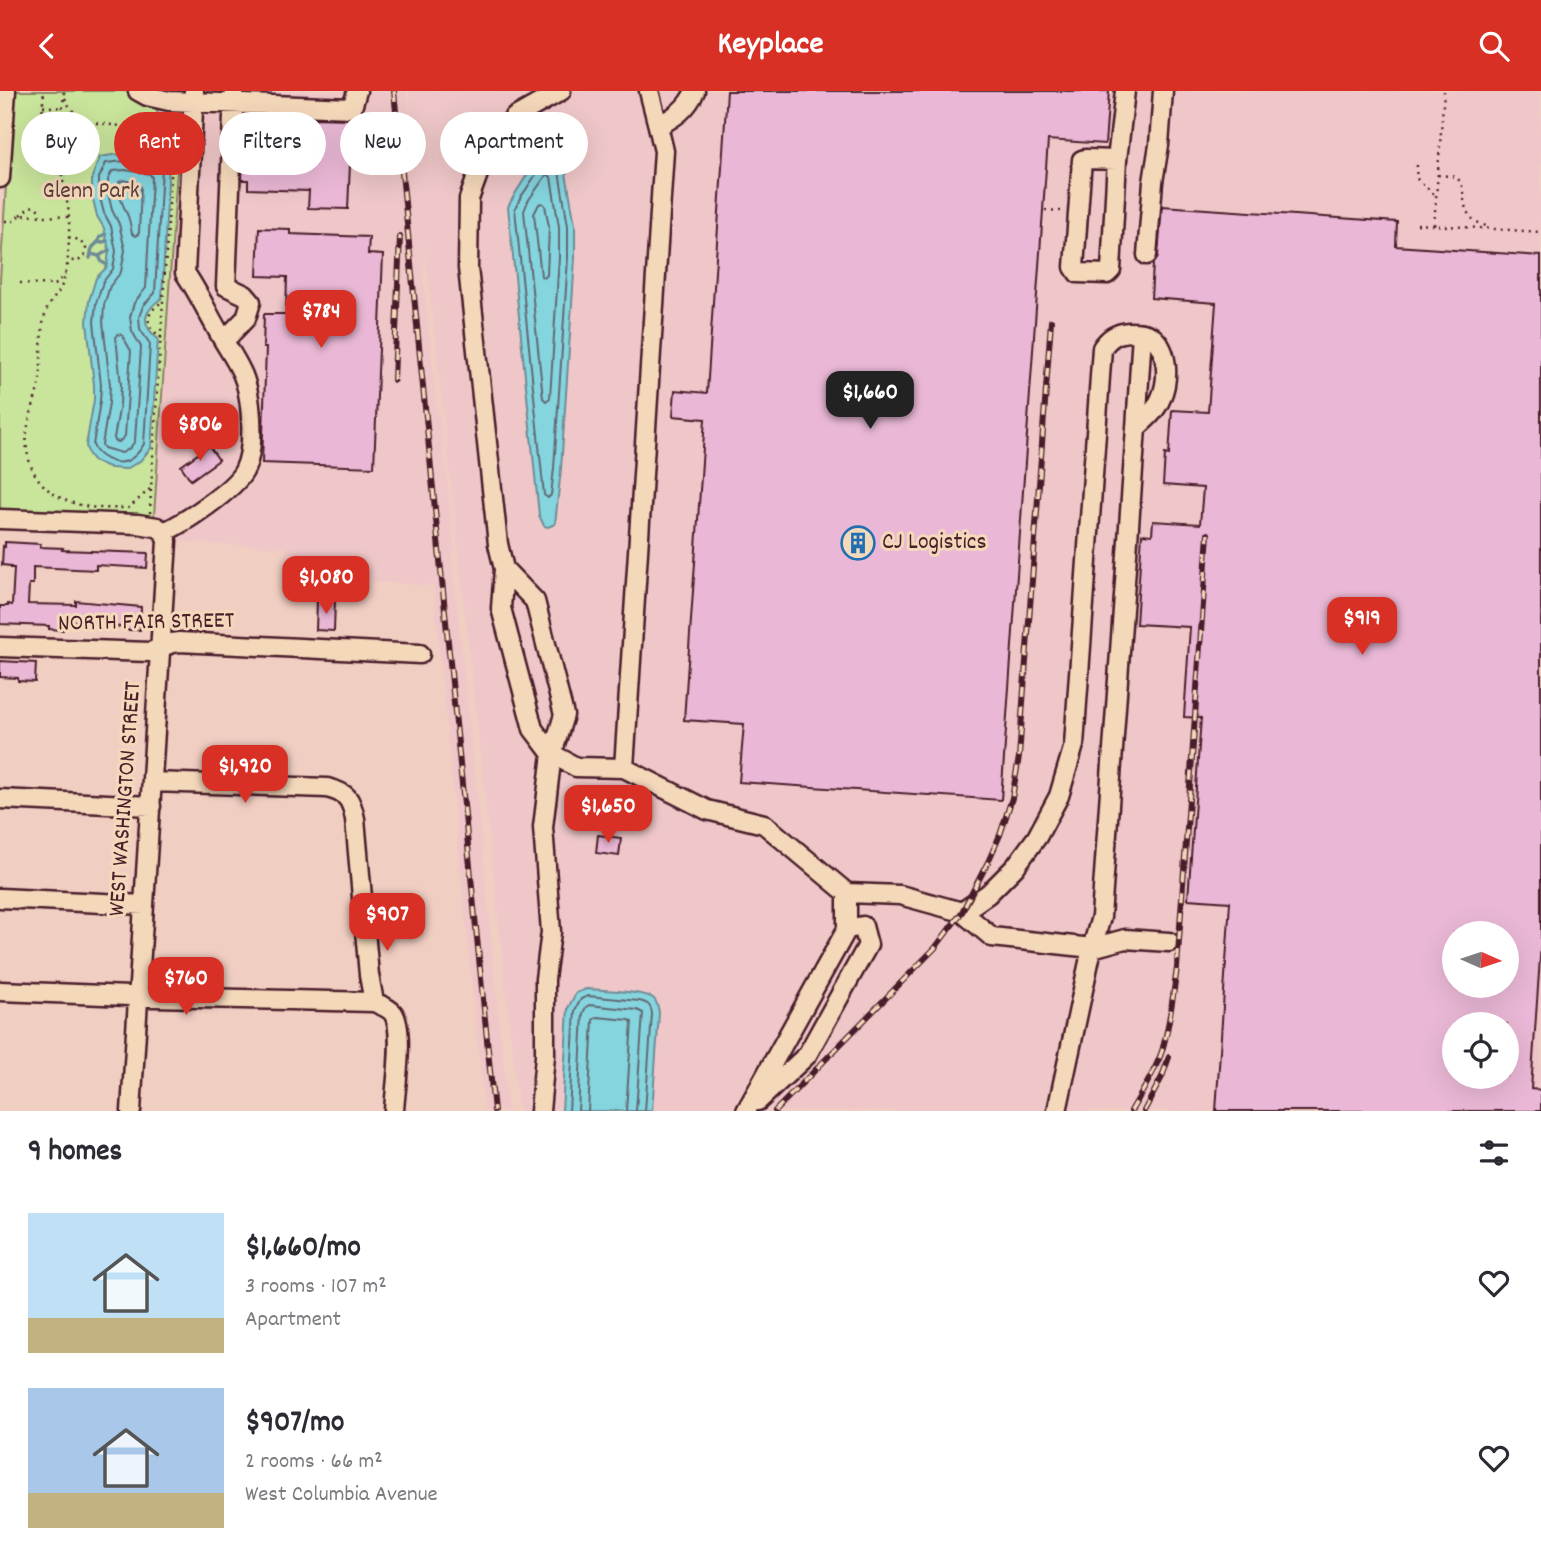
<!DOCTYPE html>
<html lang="en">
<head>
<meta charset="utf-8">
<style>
  body { margin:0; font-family:Dekko,sans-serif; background:#f7f7f7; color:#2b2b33; height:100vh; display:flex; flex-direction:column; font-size:26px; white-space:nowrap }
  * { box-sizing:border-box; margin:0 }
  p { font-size:23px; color:#7c7c81 }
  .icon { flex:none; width:38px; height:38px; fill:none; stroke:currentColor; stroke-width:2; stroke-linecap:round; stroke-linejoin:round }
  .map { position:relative; height:1020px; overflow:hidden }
  .side { display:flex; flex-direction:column; background:#fff; flex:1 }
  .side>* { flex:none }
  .banner { position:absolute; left:21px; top:21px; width:700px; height:63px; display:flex; gap:14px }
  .needle { width:46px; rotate:93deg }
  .buttons { position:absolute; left:1442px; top:830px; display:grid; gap:14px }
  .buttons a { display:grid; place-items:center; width:77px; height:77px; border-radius:50%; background:#fff; box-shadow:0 7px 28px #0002; font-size:35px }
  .price { position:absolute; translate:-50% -60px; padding:0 16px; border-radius:14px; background:#d93025; color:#fff; font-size:23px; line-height:46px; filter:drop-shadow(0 2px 4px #0008) }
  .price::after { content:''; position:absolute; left:50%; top:42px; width:21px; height:16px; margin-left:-10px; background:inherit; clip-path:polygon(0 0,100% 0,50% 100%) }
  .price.selected { background:#222; color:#fff }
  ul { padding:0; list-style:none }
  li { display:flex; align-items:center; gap:21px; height:175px; padding:0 28px }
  li span { display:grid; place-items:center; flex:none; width:196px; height:140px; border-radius:0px; color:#555 }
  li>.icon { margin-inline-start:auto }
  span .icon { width:84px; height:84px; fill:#fffc; stroke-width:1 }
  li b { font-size:30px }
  h2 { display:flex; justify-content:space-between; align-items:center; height:84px; padding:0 28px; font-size:30px }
  .pill { padding:0 24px; border-radius:32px; background:#fff; box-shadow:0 7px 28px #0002; font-size:24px; line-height:63px }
  .pill.selected { background:#d93025; color:#fff }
  header { display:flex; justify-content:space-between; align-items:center; height:91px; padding:0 28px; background:#d93025; color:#fff; font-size:32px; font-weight:700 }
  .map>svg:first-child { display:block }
  .built { fill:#efc7c8; fill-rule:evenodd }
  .green { fill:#c9e49b; stroke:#8a8263; stroke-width:2 }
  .water { fill:#85d5df; stroke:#6d8c97; stroke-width:2 }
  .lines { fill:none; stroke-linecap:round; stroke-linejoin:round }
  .shore { stroke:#626873; stroke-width:2 }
  .stream { stroke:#6d8c97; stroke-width:3.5 }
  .building { fill:#eab8d6; stroke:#4a1f2b; stroke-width:2; fill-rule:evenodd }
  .minor-casing { stroke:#4a1f2b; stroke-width:23 }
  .path { stroke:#4a1f2b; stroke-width:2.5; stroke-dasharray:2 5; stroke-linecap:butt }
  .minor { stroke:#f4d8ba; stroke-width:18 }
  .rail-casing { stroke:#4a1f2b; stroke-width:6 }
  .rail { stroke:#f4d8ba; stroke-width:3.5; stroke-dasharray:10; stroke-linecap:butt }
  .labels { text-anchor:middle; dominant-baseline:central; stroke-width:6; stroke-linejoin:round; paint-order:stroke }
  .park-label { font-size:24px; fill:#5d3d3c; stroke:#f4d8ba }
  .poi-label { font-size:24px; fill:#4a1f2b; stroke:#f4d8ba; text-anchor:start }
  .street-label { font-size:24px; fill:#4a1f2b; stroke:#f4d8ba }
</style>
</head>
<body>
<header><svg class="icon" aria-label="back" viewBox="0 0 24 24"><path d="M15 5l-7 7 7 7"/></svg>Keyplace<svg class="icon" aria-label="search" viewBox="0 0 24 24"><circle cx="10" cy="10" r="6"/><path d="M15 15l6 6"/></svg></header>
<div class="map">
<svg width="1541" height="1020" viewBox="0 0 1541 1020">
  <rect width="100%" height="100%" fill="#f1cec2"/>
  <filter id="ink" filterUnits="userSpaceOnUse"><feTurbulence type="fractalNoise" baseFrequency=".0143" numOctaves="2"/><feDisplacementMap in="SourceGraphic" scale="14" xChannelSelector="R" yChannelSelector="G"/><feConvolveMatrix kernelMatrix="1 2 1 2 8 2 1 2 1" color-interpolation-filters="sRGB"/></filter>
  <g filter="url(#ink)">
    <path class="built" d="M163,0H407L415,62L409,0H1541V1020H519L424,148L426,177L423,179L437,316L440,322L455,459L452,467L480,730L508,1020H484L433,495L284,484L286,457L177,451L175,442L169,434L154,425L178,64L153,36ZM1454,842H1507V894H1454ZM1454,933H1507V985H1454Z"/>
    <path class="green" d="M12,0H163L153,36L178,64L154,425L0,419V189Z"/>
    <path class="water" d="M564,40L563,65L575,134V167L561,378L555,433L548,436L544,435L539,424L508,116L515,103L549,49L556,41Z
      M126,62C140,66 150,70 163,62L169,70L162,207C143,220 140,233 158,248L151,357L140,370L126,378L111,377L94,370L89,364L86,355L94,309V294L87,231L89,210L96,187L107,176L109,159L104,137L97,125L92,104V86L100,66Z
      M586,898C600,899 644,900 653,907C658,911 658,917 659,922L652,1020H562L568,917L576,902Z"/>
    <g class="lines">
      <path class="shore" d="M552,59L556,62L568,135V167L554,377L551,404L548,407L544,404L515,118L521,106Z
        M125,70L145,75L159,73L162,77L155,202L143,215L139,226L140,238L150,253L144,353C140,360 134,367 127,370C115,375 97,366 93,354L100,310L101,294L94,231L96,212L103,191L113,178L116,160L111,135L104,122L99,103V87L106,72Z
        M125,79L150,83L152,87L146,197L134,212L130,226L132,240L141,256L135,350L130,357L122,362L104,357L102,354L109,312L110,294L103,231L104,214L110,195L121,181L125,159L119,133L112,119L108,102V89L112,80Z
        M547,83L551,86L559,136V166L550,307L546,310L543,307L524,120L528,110Z
        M124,89L139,93L141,96L139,142L136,145L132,143C131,137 130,131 128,125C123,114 118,105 119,91Z
        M542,112L545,114L549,136L547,184L544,187L541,185L534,123L539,113Z
        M117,243L122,244L131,260L125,345L119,351L115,350L114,347L120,313L121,294L116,246Z
        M569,1020L575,919L581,908L588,905L639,910C648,912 651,914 652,923L645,1020
        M578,1020L583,922L586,916L589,914L637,919L643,922L636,1020
        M588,1020L593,929L597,926L629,929L632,931L626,1020"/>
      <path class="stream" d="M97,152L100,146L105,143
        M91,163L99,165L102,171L107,174
        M99,165L109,159
        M90,167L92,157L97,152L107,150"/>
    </g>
    <path class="building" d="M727,0H1109L1105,53L1048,49L1001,709L739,691L744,633L684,629L705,328L673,325L675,299L707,302Z
      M311,27L352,28L348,118L308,117L309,100L248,98V89H242L243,67H249L250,50L310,52Z
      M1162,115L1397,131L1396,155L1541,165V852L1531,998L1541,999V1020H1216L1230,811L1188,808L1201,627L1184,626L1190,536L1136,533L1142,443L1152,444L1153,430L1200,433L1203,397L1163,394L1165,363L1169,364L1172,319L1208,321L1216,212L1151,207L1153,173L1158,165ZM1454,842H1507V894H1454ZM1454,933H1507V985H1454Z
      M259,137L290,138V143L369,146L368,163L383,164L374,376L262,372L266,257H263L264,223H286L287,186L257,185Z
      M209,355L219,369L191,389L181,375Z
      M5,451L40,453V456L63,457L62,459L148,462L147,477L96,474V479L33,476V493H29L28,513L76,514V510L141,516L140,539H124V536L101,535V532L64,530L63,539L49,538V535L0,533V515H8V513L12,514L14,477H11V475L2,474L3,455L5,456Z
      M335,509L334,540L316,539L317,510Z
      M0,570L36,572L35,591L18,590V587L0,586Z
      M598,744L621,747L619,765L596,762Z"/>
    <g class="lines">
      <defs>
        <path id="minor" d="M138,0L147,5L169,10L352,17L357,0
          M561,0L515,26L487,58L469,108L468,177L498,453L504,478L501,517L533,638L552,663L576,676L624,677L707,719L764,733L847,802L900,804L962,821L992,846L1092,857L1125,848L1169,851
          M649,0L658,35
          M1117,69L1085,68L1082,69L1074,176L1078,182L1107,183L1111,179L1117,69L1125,0
          M0,87L6,0
          M1147,164L1153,91L1159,54L1163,0
          M224,250L246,227L251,211L245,204L226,195L234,0
          M1136,337L1142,242
          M0,428L138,433L157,436L164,441
          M164,441C184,432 234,399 244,380C256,357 252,302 241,280C234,265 224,252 217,238C206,219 197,199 185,182L194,0
          M504,478L535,510L564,624L552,663L543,736L551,841L545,888V965L540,1020
          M0,556L150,561L172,552L179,551L420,563
          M624,677L664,60L658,35C675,26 687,18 695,0
          M153,691L327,697C347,702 351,707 355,728L369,884L374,911C380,914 388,916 393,922C405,939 395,998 394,1020
          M0,708L151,715
          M0,807L144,814
          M962,821L988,803L1015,776L1037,746L1059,705L1074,654L1102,257C1109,247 1116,242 1129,241C1136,241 1144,241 1151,245C1169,258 1169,288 1161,307C1156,320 1146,328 1136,337L1101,826L1092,857L1057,1020
          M0,900L155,906L374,911
          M758,1010L807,964L868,854L863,835L847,838
          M131,1020L167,450L164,441
          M746,1020L847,838V802"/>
      </defs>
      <use href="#minor" class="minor-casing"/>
      <path class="path" d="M65,7C70,19 77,25 89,31
        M43,15L63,17
        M89,31L143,38L150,43L172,70L151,397L129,417C117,417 103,418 91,416C50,411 22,383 27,340C30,322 37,305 40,288C43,264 38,242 47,218C50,210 58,204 61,196C64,190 66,182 67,175C69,161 70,130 68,116C64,95 59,75 60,53L75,39Z
        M30,35L41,36L44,0
        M60,52L64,0
        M1417,74L1416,87L1436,105
        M1438,84C1443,85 1450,84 1455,86C1472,95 1452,124 1486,135
        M1045,119L1061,120
        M20,124L30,116L35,115L39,119L40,124
        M5,130H13L20,124L68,126
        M1417,133L1541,141
        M1434,134L1444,0
        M67,175L71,170L80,169L84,166L86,157L79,149L68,146
        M20,192L55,194L65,183
        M162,247C143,234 145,221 164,210
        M150,422L151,397"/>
      <use href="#minor" class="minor"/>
      <defs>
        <path id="rail" d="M394,0L494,1020
          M394,289L400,145
          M775,1020L935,857L962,821L988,771L1000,744L1012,707L1019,666L1051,230
          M1131,1020C1142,1001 1155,981 1162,960C1170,933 1173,905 1177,877L1208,443
          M1144,1020L1162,986L1169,966"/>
      </defs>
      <use href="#rail" class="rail-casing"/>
      <use href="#rail" class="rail"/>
    </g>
  </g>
  <defs>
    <symbol id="building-ring" viewBox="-11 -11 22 22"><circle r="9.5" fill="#f4d8ba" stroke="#1f6fb2" stroke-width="1.5"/><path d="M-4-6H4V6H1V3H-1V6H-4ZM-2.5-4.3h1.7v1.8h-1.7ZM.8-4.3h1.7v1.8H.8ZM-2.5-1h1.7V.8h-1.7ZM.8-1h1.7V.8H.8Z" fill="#1f6fb2"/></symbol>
  </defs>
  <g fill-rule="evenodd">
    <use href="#building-ring" x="839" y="433" width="38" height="38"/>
  </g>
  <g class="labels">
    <g class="park-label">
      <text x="91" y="101">Glenn Park</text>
    </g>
    <g class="poi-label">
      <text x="882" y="452">CJ Logistics</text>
    </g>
    <g class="street-label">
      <text transform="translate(146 532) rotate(-1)">NORTH FAIR STREET</text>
      <text transform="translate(126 708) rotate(-86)">WEST WASHINGTON STREET</text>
    </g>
  </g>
</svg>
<div class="buttons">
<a><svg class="needle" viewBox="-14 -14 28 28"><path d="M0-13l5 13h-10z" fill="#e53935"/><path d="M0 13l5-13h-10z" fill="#7c7c81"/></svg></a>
<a><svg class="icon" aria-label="locate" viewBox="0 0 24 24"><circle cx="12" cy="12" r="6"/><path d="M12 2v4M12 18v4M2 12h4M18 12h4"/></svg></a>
</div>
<b class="price" style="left:321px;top:259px">$784</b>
<b class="price selected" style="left:870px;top:340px">$1,660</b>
<b class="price" style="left:200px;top:372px">$806</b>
<b class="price" style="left:326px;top:525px">$1,080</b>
<b class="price" style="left:1362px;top:566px">$919</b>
<b class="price" style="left:245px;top:714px">$1,920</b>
<b class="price" style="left:608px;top:754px">$1,650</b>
<b class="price" style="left:387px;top:862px">$907</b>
<b class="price" style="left:186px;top:926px">$760</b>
<div class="banner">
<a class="pill">Buy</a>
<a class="pill selected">Rent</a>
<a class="pill">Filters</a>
<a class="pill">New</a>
<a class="pill">Apartment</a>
</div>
</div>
<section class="side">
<h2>9 homes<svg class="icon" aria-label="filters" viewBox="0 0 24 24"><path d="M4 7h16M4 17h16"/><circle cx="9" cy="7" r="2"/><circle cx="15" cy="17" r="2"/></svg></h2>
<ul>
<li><span style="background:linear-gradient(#bfe0f5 75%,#c2b280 0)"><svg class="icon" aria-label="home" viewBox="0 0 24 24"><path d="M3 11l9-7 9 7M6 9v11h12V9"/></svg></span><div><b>$1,660/mo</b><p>3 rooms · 107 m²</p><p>Apartment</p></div><svg class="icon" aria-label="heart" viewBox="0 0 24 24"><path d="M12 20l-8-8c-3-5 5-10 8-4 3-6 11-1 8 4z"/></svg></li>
<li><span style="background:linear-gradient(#a9c7e8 75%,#c2b280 0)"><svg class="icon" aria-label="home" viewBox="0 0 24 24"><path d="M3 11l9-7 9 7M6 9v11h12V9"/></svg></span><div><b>$907/mo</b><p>2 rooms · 66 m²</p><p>West Columbia Avenue</p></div><svg class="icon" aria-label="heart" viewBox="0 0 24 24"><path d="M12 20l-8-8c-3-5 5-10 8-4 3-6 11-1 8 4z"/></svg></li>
</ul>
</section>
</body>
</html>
